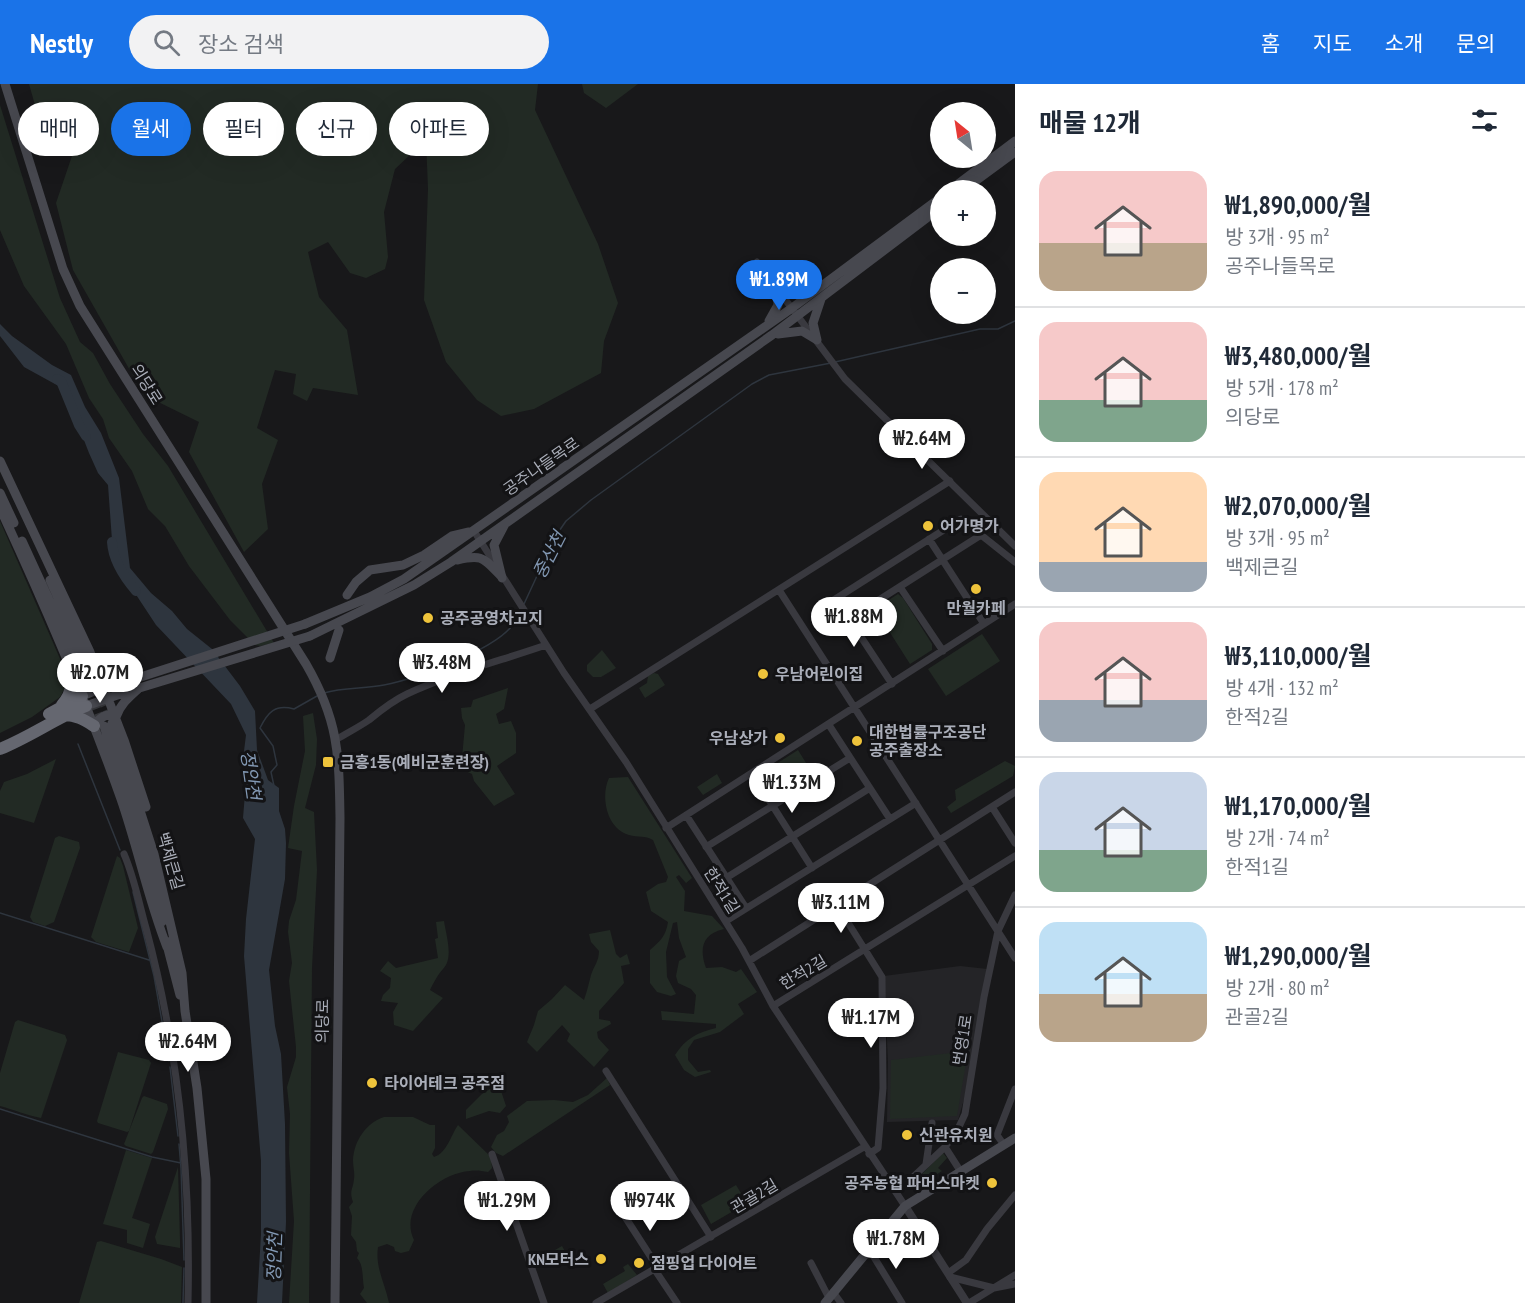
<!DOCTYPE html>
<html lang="ko">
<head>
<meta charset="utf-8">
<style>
  body { margin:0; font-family:"PT Sans Narrow","Noto Sans KR",sans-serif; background:#f2f2f3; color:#1f2937; height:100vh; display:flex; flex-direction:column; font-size:22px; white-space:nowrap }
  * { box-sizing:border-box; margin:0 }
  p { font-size:20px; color:#747a83 }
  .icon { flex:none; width:33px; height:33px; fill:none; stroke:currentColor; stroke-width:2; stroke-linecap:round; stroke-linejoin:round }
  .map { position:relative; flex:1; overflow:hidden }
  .details { display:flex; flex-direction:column; background:#fff; width:510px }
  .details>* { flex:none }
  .guide { position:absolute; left:18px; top:18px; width:570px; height:54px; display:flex; gap:12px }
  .needle { width:39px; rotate:330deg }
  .controls { position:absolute; left:930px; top:18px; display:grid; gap:12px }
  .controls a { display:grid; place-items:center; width:66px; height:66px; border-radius:50%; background:#fff; box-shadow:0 6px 24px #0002; font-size:30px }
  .price { position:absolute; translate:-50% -51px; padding:0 14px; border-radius:21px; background:#fff; color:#222; font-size:20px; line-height:39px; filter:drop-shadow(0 2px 3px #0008) }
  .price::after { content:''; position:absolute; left:50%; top:36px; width:18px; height:14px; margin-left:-9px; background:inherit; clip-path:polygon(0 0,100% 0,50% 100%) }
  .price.active { background:#1a73e8; color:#fff }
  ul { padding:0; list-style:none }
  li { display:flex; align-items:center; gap:18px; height:150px; padding:0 24px }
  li+li { border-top:2px solid #e0e1e3 }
  li span { display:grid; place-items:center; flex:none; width:168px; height:120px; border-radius:18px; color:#555 }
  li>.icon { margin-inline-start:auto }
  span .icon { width:72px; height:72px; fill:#fffc; stroke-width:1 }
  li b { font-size:26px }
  h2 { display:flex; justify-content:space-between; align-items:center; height:72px; padding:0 24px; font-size:26px }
  .pill { padding:0 21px; border-radius:27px; background:#fff; box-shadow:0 6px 24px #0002; font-size:21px; line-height:54px }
  .pill.active { background:#1a73e8; color:#fff }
  header { display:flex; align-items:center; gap:36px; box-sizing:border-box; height:84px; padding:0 30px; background:#1a73e8; color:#fff }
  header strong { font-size:28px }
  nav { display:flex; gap:33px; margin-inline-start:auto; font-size:21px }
  .search { width:420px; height:54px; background:#f2f2f3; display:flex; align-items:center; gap:15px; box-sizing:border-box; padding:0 21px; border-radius:33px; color:#747a83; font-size:22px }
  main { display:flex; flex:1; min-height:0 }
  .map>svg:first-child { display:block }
  .built { fill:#242427 }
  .green { fill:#222a24 }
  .water { fill:#2e353e }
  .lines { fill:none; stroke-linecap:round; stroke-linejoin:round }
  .stream { stroke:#2e353e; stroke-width:1.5 }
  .river { stroke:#2e353e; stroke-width:10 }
  .secondary-tunnel { stroke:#35363a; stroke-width:9; stroke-dasharray:9 4.5; stroke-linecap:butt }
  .minor { stroke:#39393f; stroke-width:7 }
  .tertiary { stroke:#39393f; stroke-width:8 }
  .secondary { stroke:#47484f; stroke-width:9 }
  .motorway { stroke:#656770; stroke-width:12 }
  .secondary-bridge { stroke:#47484f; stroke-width:9 }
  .poi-dot { fill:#eec33b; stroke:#131315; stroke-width:2 }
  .labels { text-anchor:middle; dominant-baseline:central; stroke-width:6; stroke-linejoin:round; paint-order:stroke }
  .street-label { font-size:16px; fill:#aaaeb9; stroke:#131315 }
  .poi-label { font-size:16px; font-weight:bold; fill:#aaaeb9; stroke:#131315; text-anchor:start }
  .water-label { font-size:18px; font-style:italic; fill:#8298b3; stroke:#131315 }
</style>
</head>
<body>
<header>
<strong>Nestly</strong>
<div class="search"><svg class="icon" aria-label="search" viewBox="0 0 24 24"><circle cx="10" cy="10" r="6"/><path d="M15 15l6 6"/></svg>장소 검색</div>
<nav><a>홈</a><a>지도</a><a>소개</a><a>문의</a></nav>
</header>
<main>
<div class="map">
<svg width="1015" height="1219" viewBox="0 0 1015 1219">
  <rect width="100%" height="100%" fill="#18181a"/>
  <path class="built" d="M960,882L987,885L965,1012L958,1036L887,1038L888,977L884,892Z"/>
  <path class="green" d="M29,0H538L535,26L598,160L618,219L604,257L601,289L534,325L501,332L477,316L446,278L424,216L428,105L426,56L395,85L384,128L388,173L385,185L366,194L350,189L328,158L308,168L319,213L347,246L358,311L313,304L307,317L293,310L296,290L275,286L257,344L278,356L262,400L268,445L244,468L189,368L199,338L144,311L73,186L56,119L74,66L86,48L74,26L41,42Z
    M582,0H638L606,24L584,9Z
    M0,21L60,214L80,258L93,269L110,300L143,350L168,382L274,559L261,562L255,561L230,536L189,482L165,442L148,425L132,387L109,354L103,335L89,314L66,260L24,202L0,146Z
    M0,437L61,577L67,600L60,613L32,633L0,649Z
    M898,510L903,514L932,560V566L910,580L875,525Z
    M982,550L1000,577L946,612L928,585Z
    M602,566L616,584L601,593H593L587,587V581Z
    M654,589L658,590L665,601L645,614L639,604L647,599L648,592Z
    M508,604L504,625L496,630L499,640L511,637L516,649V669L497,682L515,710L494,722L474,697L472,690L461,685L465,641L462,634L461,624L471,623L473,616Z
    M313,629L317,655L316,681L305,724L314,728L317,786L312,884L309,1219H289L294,1137L289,1069L290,1030L287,1003L296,973V963L289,897L292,879L288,848L289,837L296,816L302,767L288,764L294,722L305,667L303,632Z
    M798,666L808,682L798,688L803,698L776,714H771L760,695L762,689Z
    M56,675L34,739L0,729V707L4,698L27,690Z
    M1005,677L1015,682L1013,692L951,729L947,723L956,716L955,706Z
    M717,690L722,699L703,711L697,703Z
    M628,693L692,794L686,799L679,791L676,793L685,807L684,827L712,832L724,845C702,850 699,865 706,884L722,883L736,888L741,885L757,908L738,920L744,930L720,948L694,956L688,965V976L698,988L710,986L711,988L695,993L684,986L675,971C685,955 698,948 716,944V940L662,936L661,927L694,930L696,911L691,905L678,899L676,892L679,877L686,873L679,854L677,838L673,839L666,868L667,893L676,910L671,912L657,908L650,899V866C660,857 666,852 668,838L651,827L646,808L658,800L666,798L668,793L653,756C645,751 638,754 629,751C607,745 600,713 609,694Z
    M59,752L79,758L80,764L54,838L45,842L33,838L30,833L55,754Z
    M117,772L120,774L123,782L138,844L129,868L96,858L91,853Z
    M444,837C446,851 454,874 443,885C437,892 434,898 430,906L443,914L413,947L394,941L393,928L398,919L381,917L383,911L390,904L391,894L380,887L388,877L396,884L438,874L435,855L438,854L436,838Z
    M610,846L616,870L620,874L627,870L630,880L621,882L624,899L599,927V935L610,937L611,940L597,948L598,954L609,966L594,983L567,957L570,950L562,941L537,968L527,958L534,941L538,927L552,915L565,901L584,916C587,907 589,899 591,891C594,882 599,877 599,867L591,858L589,850Z
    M18,936L65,951L67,956L41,1034C26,1031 15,1026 0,1022V989L15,938Z
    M968,967L957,1032L890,1035L891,976Z
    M118,968L149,976L151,979L129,1047L127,1048L98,1039L97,1037Z
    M607,994L610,1001L503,1072L496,1069L491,1063L497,1051L504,1047L509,1038L507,1032L527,1017L554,1016L573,1018L588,1011Z
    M495,1002L501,1007L506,1022L500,1029L489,1027L466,1035V1026L482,1010Z
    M144,1012L167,1020L168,1025L153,1068L151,1070L126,1062L124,1060L142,1014Z
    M384,1033H413L430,1041H435V1064L432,1070L434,1073C447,1069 451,1051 458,1041L491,1073L492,1084L488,1088C482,1087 476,1086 470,1087C439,1089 398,1124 414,1156L409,1167L401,1169L395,1167L394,1163L387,1160L378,1163C375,1184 385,1199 389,1219H367L360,1210L364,1204C362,1194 364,1181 357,1174L359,1169L357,1167L356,1158L351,1151L352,1132L349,1123L353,1118C349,1106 353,1106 354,1095C355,1089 353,1083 353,1076C354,1057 366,1039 384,1033Z
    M126,1066L152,1074L132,1134L150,1140L143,1164L127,1159V1146L103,1140Z
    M943,1069L947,1074L938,1084L942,1087L920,1101L915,1097Z
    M178,1083L180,1157V1164L157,1160L155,1153Z
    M736,1101L747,1119L711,1140L701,1121Z
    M101,1157L161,1175L182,1183L181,1219H79L97,1158Z
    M562,1162L567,1171L545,1183L541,1174Z
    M628,1180L637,1191L608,1209L603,1200L625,1187L623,1183Z"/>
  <path class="water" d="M0,235V240L12,252L52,281L71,291L85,323L101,349L119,394L130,484L151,509L172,527L187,545L212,565L240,602L255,627L257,666L268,696L279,704V727L285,745L286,759L285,795L269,886L275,942L281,970L285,1040L286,1138L282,1219H257L261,1150V1077L244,872L246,835L255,755L243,734L245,710L243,675L246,651L231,620L156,541L127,497L113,470L108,401L98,389L89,369L64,305L24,283L0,252Z"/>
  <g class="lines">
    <path class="stream" d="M835,278L980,245H998L1015,237
      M524,520L555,453L566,437L591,416L752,300L769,291L831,279
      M324,609C343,603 365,605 384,601C415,595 491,567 511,543C515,539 518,532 521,527
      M78,660L120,766
      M274,702L271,688L277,681L273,662L260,644C268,628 275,620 294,625L317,612
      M133,808L154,892L169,977
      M0,829L149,876
      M170,983L178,1052
      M0,1025L152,1073L181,1079
      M179,1060L181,1084L184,1176
      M183,1219L184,1184"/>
    <path class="river" d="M57,295L61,297L79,341L86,352
      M112,458C113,476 124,493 136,507"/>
    <path class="secondary-tunnel" d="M86,576L111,636
      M78,579L103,641"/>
    <path class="minor" d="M757,178L845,295L1015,462
      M474,447L564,589L626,678L742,864L773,922L905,1122
      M929,455L984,540
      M900,503L943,567
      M779,506L1015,874
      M836,515L892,600
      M818,526L961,435L1015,478
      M849,535L981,451
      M590,625L950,397
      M829,641L890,735
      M337,655C347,649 359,643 369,636C381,626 392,617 407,610C452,589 500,577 546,561
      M752,689L812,784
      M992,723L1015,759
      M686,731L746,824
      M666,744L1015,520
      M706,763L850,674
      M124,770C134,793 139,819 146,844C179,967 191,1092 188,1219
      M726,794L870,704
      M837,821L882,893L883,1004L878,1064L869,1070
      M726,837L916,719
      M749,877L1015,708
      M773,922L1015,772
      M606,987L711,1153
      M1004,1061L997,1051L1015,1005
      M492,1070L544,1219
      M926,1080L932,1039
      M961,1088L945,1063L957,1047L965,1030L984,913L998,847L1015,811
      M912,1094L945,1063
      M620,1125L658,1184
      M869,1165L902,1219
      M811,1179L829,1214
      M655,1186L677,1219
      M948,1189L966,1176L987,1145L1015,1111
      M950,1193L994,1204L1015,1200
      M833,1208L841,1219
      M596,1219L864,1063
      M969,1219L1015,1191"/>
    <path class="tertiary" d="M905,1122L967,1219"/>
    <path class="secondary" d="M5,0L63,185L80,222L306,580C339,637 339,671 340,734L335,1219
      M950,106L1015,57
      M963,106L1015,68
      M776,203L790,209L813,207
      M769,237L778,221L776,203
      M778,250L802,247L817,256
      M817,256L813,239L821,215
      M0,377L90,568L124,656L146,723
      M0,409L14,439
      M0,424C44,519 86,616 121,715C138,764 148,815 167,863
      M22,457L78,579
      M457,476C483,470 483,474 501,492
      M502,494L494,461L505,440
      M50,496L86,576
      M347,511L356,498L370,486L403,481L424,471L452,452L469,448
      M305,540L370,513L404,495L792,224L940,114
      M310,552L414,501L451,478L772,251L940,124
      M330,574L339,546
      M95,577C104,590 122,592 136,594
      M82,612L104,603L119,600
      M86,622L123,609
      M112,639L154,770L182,889L185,927L197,1004L206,1095V1219
      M94,642C99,634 107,628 116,633C120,621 128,614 138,605
      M104,642L146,772L162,838
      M166,857L180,911
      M825,1219L905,1122L1015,1054"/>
    <path class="motorway" d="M62,621C74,607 73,594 68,578
      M49,630L82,612
      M65,631C76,631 84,636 94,642
      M0,665C30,653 56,634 86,622"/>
    <path class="secondary-bridge" d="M119,600L305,540
      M123,609L310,552"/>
  </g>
  <g class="poi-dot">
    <circle cx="928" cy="442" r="6"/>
    <circle cx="976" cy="505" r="6"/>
    <circle cx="428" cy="534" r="6"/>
    <circle cx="763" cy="590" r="6"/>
    <circle cx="780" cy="654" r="6"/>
    <circle cx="857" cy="657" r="6"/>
    <rect x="322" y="672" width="12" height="12" rx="3"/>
    <circle cx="372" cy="999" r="6"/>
    <circle cx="907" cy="1051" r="6"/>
    <circle cx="992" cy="1099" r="6"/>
    <circle cx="601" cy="1175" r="6"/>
    <circle cx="639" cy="1179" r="6"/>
  </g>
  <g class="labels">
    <g class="street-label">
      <text transform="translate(147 300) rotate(58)">의당로</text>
      <text transform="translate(541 382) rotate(-35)">공주나들목로</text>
      <text transform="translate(171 777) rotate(74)">백제큰길</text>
      <text transform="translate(722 806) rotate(58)">한적1길</text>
      <text transform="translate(803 888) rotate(-31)">한적2길</text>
      <text transform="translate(322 937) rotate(-89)">의당로</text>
      <text transform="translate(962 956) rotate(-81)">번영1로</text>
      <text transform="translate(754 1112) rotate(-31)">관골2길</text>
    </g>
    <g class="poi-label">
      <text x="940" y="442">어가명가</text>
      <text x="976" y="524" text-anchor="middle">만월카페</text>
      <text x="440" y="534">공주공영차고지</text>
      <text x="775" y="590">우남어린이집</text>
      <text x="869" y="648">대한법률구조공단<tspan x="869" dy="18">공주출장소</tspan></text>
      <text x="768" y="654" text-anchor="end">우남상가</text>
      <text x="340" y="678">금흥1동(예비군훈련장)</text>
      <text x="384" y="999">타이어테크 공주점</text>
      <text x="919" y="1051">신관유치원</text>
      <text x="980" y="1099" text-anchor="end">공주농협 파머스마켓</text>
      <text x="589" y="1175" text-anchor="end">KN모터스</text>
      <text x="651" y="1179">점핑업 다이어트</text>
    </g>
    <g class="water-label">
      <text transform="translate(549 471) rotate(-63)">중산천</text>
      <text transform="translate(251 691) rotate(82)">정안천</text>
      <text transform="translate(274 1173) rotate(-88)">정안천</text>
    </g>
  </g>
</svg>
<div class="controls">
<a><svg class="needle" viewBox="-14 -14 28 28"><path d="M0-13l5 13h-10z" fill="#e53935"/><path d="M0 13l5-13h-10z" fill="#747a83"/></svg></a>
<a>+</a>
<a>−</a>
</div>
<b class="price active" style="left:779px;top:227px">₩1.89M</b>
<b class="price" style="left:922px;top:386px">₩2.64M</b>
<b class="price" style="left:854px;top:564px">₩1.88M</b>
<b class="price" style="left:442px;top:610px">₩3.48M</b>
<b class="price" style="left:100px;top:620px">₩2.07M</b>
<b class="price" style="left:792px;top:730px">₩1.33M</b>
<b class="price" style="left:841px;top:850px">₩3.11M</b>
<b class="price" style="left:871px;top:965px">₩1.17M</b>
<b class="price" style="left:188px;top:989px">₩2.64M</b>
<b class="price" style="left:507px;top:1148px">₩1.29M</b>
<b class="price" style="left:650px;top:1148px">₩974K</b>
<b class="price" style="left:896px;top:1186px">₩1.78M</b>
<div class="guide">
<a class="pill">매매</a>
<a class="pill active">월세</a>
<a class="pill">필터</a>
<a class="pill">신규</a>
<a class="pill">아파트</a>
</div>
</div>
<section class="details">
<h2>매물 12개<svg class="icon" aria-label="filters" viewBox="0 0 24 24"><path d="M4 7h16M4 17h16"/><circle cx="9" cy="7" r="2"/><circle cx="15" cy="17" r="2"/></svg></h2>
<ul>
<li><span style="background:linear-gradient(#f6c9c9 60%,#b9a48a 0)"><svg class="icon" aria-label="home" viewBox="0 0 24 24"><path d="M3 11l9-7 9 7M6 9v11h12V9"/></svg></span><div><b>₩1,890,000/월</b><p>방 3개 · 95 m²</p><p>공주나들목로</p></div></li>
<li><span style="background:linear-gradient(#f6c9c9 65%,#7fa58c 0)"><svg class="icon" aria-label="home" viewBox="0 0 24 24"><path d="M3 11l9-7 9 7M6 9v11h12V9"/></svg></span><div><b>₩3,480,000/월</b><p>방 5개 · 178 m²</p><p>의당로</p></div></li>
<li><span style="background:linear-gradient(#ffd9b3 75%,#9aa5b1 0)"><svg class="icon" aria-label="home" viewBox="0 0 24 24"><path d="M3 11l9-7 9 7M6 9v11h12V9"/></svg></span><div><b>₩2,070,000/월</b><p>방 3개 · 95 m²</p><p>백제큰길</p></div></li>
<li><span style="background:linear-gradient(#f6c9c9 65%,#9aa5b1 0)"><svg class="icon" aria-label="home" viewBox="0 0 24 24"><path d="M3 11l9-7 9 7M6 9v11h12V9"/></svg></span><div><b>₩3,110,000/월</b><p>방 4개 · 132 m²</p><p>한적2길</p></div></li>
<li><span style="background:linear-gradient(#c9d6e8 65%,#7fa58c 0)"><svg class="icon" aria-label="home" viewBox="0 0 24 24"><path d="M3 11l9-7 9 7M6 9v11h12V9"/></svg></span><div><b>₩1,170,000/월</b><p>방 2개 · 74 m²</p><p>한적1길</p></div></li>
<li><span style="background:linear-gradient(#bfe0f5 60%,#b9a48a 0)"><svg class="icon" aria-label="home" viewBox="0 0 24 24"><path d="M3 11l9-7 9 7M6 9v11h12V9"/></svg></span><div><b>₩1,290,000/월</b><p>방 2개 · 80 m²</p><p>관골2길</p></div></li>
</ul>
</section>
</main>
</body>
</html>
